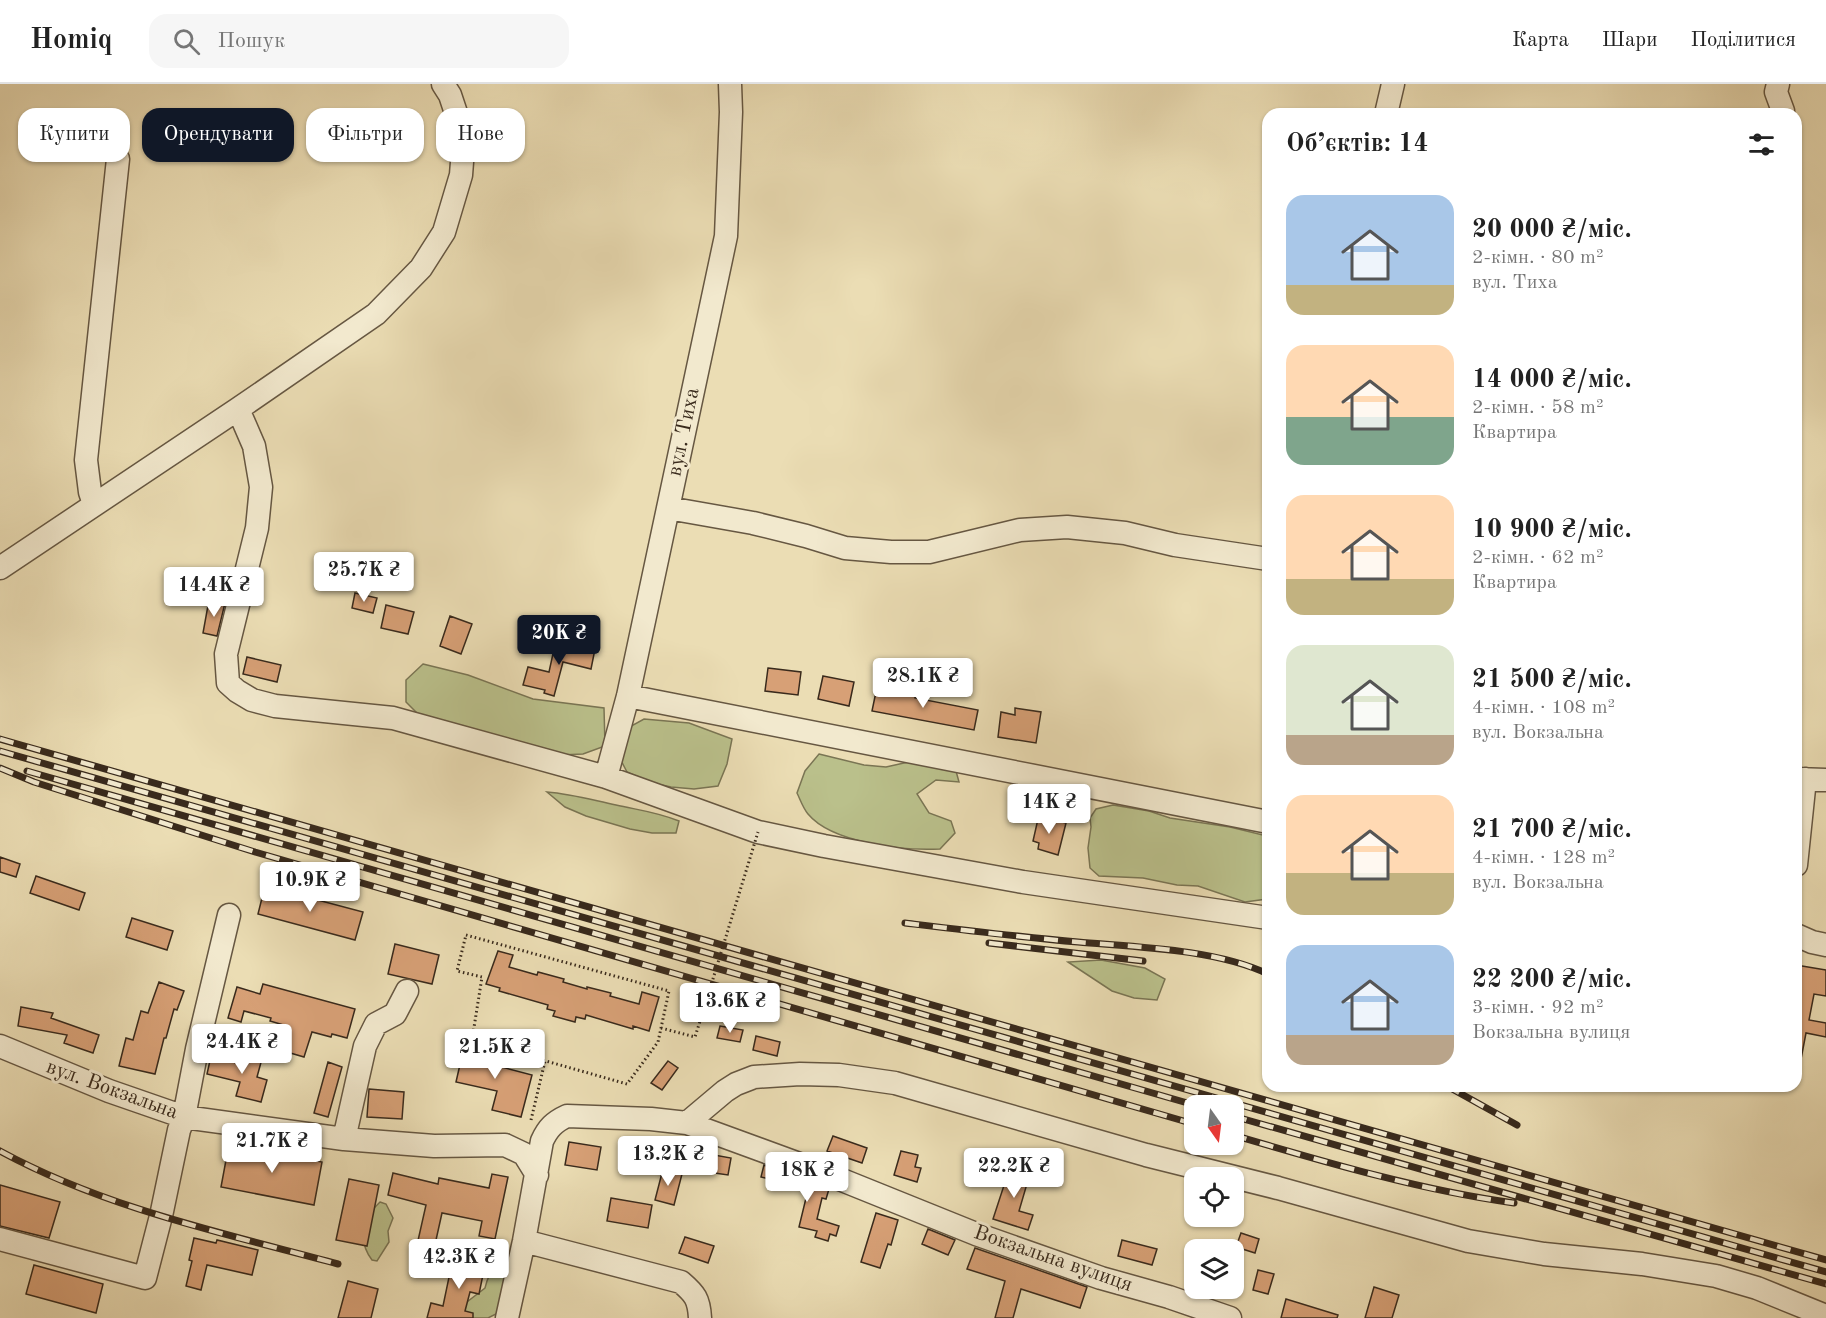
<!DOCTYPE html>
<html lang="uk">
<head>
<meta charset="utf-8">
<style>
  body { margin:0; font-family:"Old Standard TT",serif; background:#f6f6f6; color:#222; height:100vh; display:flex; flex-direction:column; font-size:22px; white-space:nowrap }
  * { box-sizing:border-box; margin:0 }
  p { font-size:20px; color:#767676 }
  .icon { flex:none; width:33px; height:33px; fill:none; stroke:currentColor; stroke-width:2; stroke-linecap:round; stroke-linejoin:round }
  .map { position:relative; flex:1; overflow:hidden }
  .panel { position:absolute; left:1262px; top:24px; width:540px; height:984px; display:flex; flex-direction:column; background:#fff; border-radius:18px; box-shadow:0 2px 4px #0004 }
  .panel>* { flex:none }
  .banner { position:absolute; left:18px; top:24px; width:570px; height:54px; display:flex; gap:12px }
  .needle { width:39px; rotate:166deg }
  .tools { position:absolute; left:1184px; top:1011px; display:grid; gap:12px }
  .tools a { display:grid; place-items:center; width:60px; height:60px; border-radius:12px; background:#fff; box-shadow:0 2px 4px #0004; font-size:30px }
  .price { position:absolute; translate:-50% -51px; padding:0 14px; border-radius:6px; background:#fff; color:#222; font-size:20px; line-height:39px; filter:drop-shadow(0 2px 3px #0008) }
  .price::after { content:''; position:absolute; left:50%; top:36px; width:18px; height:14px; margin-left:-9px; background:inherit; clip-path:polygon(0 0,100% 0,50% 100%) }
  .price.on { background:#111827; color:#fff }
  ul { padding:0; list-style:none }
  li { display:flex; align-items:center; gap:18px; height:150px; padding:0 24px }
  li span { display:grid; place-items:center; flex:none; width:168px; height:120px; border-radius:18px; color:#555 }
  li>.icon { margin-inline-start:auto }
  span .icon { width:72px; height:72px; fill:#fffc; stroke-width:1 }
  li b { font-size:26px }
  h2 { display:flex; justify-content:space-between; align-items:center; height:72px; padding:0 24px; font-size:26px }
  .pill { padding:0 21px; border-radius:18px; background:#fff; box-shadow:0 2px 4px #0004; font-size:21px; line-height:54px }
  .pill.on { background:#111827; color:#fff }
  header { display:flex; align-items:center; gap:36px; box-sizing:border-box; height:84px; padding:0 30px; background:#fff; border-bottom:2px solid #e0e0e0 }
  header strong { font-size:28px }
  nav { display:flex; gap:33px; margin-inline-start:auto; font-size:21px }
  .search { width:420px; height:54px; background:#f6f6f6; display:flex; align-items:center; gap:15px; box-sizing:border-box; padding:0 21px; border-radius:18px; color:#767676; font-size:22px }
  .map>svg:first-child { display:block }
  .green { fill:#bac08b; stroke:#7a7554; stroke-width:1.5 }
  .building { fill:#d7a076; stroke:#392a1c; stroke-width:1.5 }
  .lines { fill:none; stroke-linecap:round; stroke-linejoin:round }
  .minor-casing { stroke:#665742; stroke-width:25 }
  .path { stroke:#392a1c; stroke-width:3; stroke-dasharray:1.5 3; stroke-linecap:butt }
  .minor { stroke:#f2e9ce; stroke-width:22 }
  .rail-casing { stroke:#392a1c; stroke-width:7 }
  .rail { stroke:#f2e9ce; stroke-width:4.5; stroke-dasharray:14; stroke-linecap:butt }
  .path-bridge { stroke:#392a1c; stroke-width:3; stroke-dasharray:1.5 3; stroke-linecap:butt }
  .labels { text-anchor:middle; dominant-baseline:central; stroke-width:6; stroke-linejoin:round; paint-order:stroke }
  .street-label { font-size:21px; fill:#392a1c; stroke:#f2e9ce }
</style>
</head>
<body>
<header>
<strong>Homiq</strong>
<div class="search"><svg class="icon" aria-label="search" viewBox="0 0 24 24"><circle cx="10" cy="10" r="6"/><path d="M15 15l6 6"/></svg>Пошук</div>
<nav><a>Карта</a><a>Шари</a><a>Поділитися</a></nav>
</header>
<div class="map">
<svg width="1826" height="1234" viewBox="0 0 1826 1234">
  <rect width="100%" height="100%" fill="#ebddb4"/>
  <filter id="stains"><feTurbulence type="fractalNoise" baseFrequency=".00333" numOctaves="4"/><feColorMatrix values="0 0 0 0 .2 0 0 0 0 .09 0 0 0 0 .02 0 0 0 .5 -.17"/></filter>
  <radialGradient id="worn" r=".72"><stop offset=".6" stop-color="#630" stop-opacity="0"/><stop offset="1" stop-color="#630" stop-opacity=".3"/></radialGradient>
  <path class="green" d="M423,580L468,591L533,615L604,624L605,662L583,670L560,671L423,635L406,618V596Z
    M644,635L689,639L732,655L727,680L718,702L694,705L671,703L648,698L627,688L616,667L624,646Z
    M819,670L864,681L886,683L931,673L953,676L959,698L936,696L917,710L929,729L951,737L955,749L940,765C904,767 832,759 808,730C803,724 800,715 797,709L805,687Z
    M547,708C572,710 592,716 616,721C638,726 657,728 679,737L676,749H652L630,745L586,732L565,723Z
    M1113,721L1149,727L1170,734L1230,743L1267,752V815L1245,818L1198,802L1177,801L1143,794L1099,792L1090,784L1088,764L1091,743L1090,734L1096,725Z
    M1101,876L1145,884L1165,895L1157,916L1134,914L1112,907L1068,878Z
    M380,1118L386,1120L393,1134L388,1147L389,1158L377,1177L372,1176C357,1157 363,1133 380,1118Z
    M494,1180H499L509,1193L498,1229L488,1234H465L463,1221L485,1204L487,1197Z"/>
  <path class="building" d="M355,509L377,514L373,529L352,524Z
    M209,516L225,519L217,552L203,549Z
    M386,521L414,528L408,550L381,544Z
    M450,532L472,540L461,570L440,562Z
    M556,556L595,565L591,585L563,578L554,612L544,609L545,606L523,601L528,583L549,588Z
    M247,573L281,581L277,598L243,590Z
    M768,584L801,588L798,611L765,607Z
    M823,592L854,598L849,622L818,615Z
    M877,603L915,611V614L978,626L974,646L872,627Z
    M1015,624L1041,628L1036,659L998,653L1001,628L1015,631Z
    M1045,734L1066,739L1058,771L1038,765L1039,759L1033,757L1038,735L1045,737Z
    M0,773L20,780L16,793L0,788Z
    M36,792L85,809L79,826L30,809Z
    M265,802L363,828L355,856L258,830Z
    M132,834L173,847L167,866L126,853Z
    M395,860L439,871L432,900L388,890Z
    M498,867L513,871L509,883L537,891L538,888L564,895L563,898L587,905V903L611,909L610,912L639,920L642,908L659,913L649,947L633,942V945L586,931L585,935L576,933L575,938L553,932L555,927L547,925L548,921L499,907L500,904L486,900Z
    M1796,881L1826,886V912L1814,910L1809,936L1826,939V953L1806,949L1801,975L1796,974Z
    M159,898L184,907L177,926L174,925L166,954H164L155,990L119,982L126,954L133,956L141,927L148,929Z
    M263,900L355,925L347,954L332,950L331,953L312,948L304,973L280,966L287,942L270,937L271,934L244,927L241,938L228,934L237,903L260,910Z
    M21,923L53,929L51,934L99,951L93,969L64,959L67,951L18,942Z
    M720,942L743,946L740,958L717,954Z
    M756,952L780,958L777,972L753,966Z
    M464,963L497,970L494,981L532,991L521,1033L492,1026L497,1007L456,998Z
    M248,967L263,971L257,993L267,996L261,1018L236,1012L240,998L207,990L211,972L244,981Z
    M668,977L678,984L662,1006L651,999Z
    M328,978L342,983L328,1033L314,1029Z
    M369,1005L404,1008L402,1035L367,1033Z
    M833,1052L867,1064L862,1079L827,1067Z
    M569,1058L601,1063L597,1086L565,1081Z
    M229,1060L322,1078L314,1121L221,1103Z
    M901,1067L918,1071L915,1083L921,1084L917,1098L894,1091Z
    M971,1068L987,1072L981,1093L965,1088Z
    M703,1069L731,1074L728,1091L701,1087Z
    M1011,1080L1031,1086L1019,1127L1033,1131L1028,1146L993,1135Z
    M764,1081L829,1105L826,1115L822,1114L817,1135L839,1142L836,1152L830,1150L828,1157L815,1153L817,1147L799,1143L807,1110L804,1109L805,1103L761,1093Z
    M663,1085L682,1090L674,1121L655,1116Z
    M393,1089L438,1100L439,1094L489,1104L492,1090L508,1093L495,1155L479,1152L482,1137L442,1129L434,1165L417,1161L426,1121L388,1111Z
    M349,1095L379,1101L367,1162L336,1156Z
    M0,1101L60,1118L49,1154L0,1142Z
    M611,1114L652,1121L648,1144L607,1137Z
    M876,1129L898,1136L891,1161L888,1160L880,1184L861,1178Z
    M928,1145L955,1156L948,1171L922,1160Z
    M1241,1149L1259,1155L1255,1169L1236,1163Z
    M685,1153L714,1162L708,1179L679,1169Z
    M194,1154L216,1159L217,1156L258,1166L252,1191L207,1181L201,1206L186,1202L192,1177L189,1176Z
    M1122,1156L1157,1165L1152,1181L1118,1172Z
    M975,1164L1087,1203L1080,1224L1021,1205L1013,1234H995L1005,1197L967,1185Z
    M453,1174L485,1181L479,1210L470,1208L465,1227L473,1229V1234H427L431,1219L443,1222Z
    M34,1181L103,1200L96,1229L26,1210Z
    M1258,1186L1274,1190L1268,1210L1253,1206Z
    M348,1197L378,1205L371,1234H338Z
    M1374,1203L1399,1211L1392,1234H1365Z
    M1286,1215L1338,1231L1337,1234H1281Z"/>
  <g class="lines">
    <defs>
      <path id="minor" d="M1778,0L1776,8L1783,27V30
        M1386,30L1393,0
        M238,325L254,362L261,403L257,444L226,570L228,599L237,607L252,616L275,622L393,634L606,693L758,748L824,762L1023,798L1268,834
        M94,420L90,408L86,376L118,75
        M668,424L753,439L806,452L845,464L891,468H929L1020,446L1067,443L1125,449L1175,461L1268,475
        M0,484L238,325L376,230L421,184L444,148L461,91L463,65L461,44L450,11L443,0
        M628,612L1268,738
        M606,693L628,612L726,152L731,28L730,0
        M1796,695L1826,696
        M1796,781L1805,695
        M1796,851L1812,858L1826,861
        M0,962L109,1007L184,1033L344,1055L434,1062L505,1061L524,1070L537,1091
        M687,1039L725,1007L736,1000L754,993L800,990L839,991L895,999L1146,1071L1278,1104L1468,1157L1544,1170L1642,1180L1716,1192L1757,1204L1826,1232
        M344,1055L365,962L376,940L395,930L407,907
        M0,1155L145,1194L161,1132L179,1046L184,1033L197,965L229,831
        M524,1157L681,1198C695,1210 699,1215 700,1234
        M507,1234L524,1157L542,1057C548,1044 554,1038 567,1032L651,1035L687,1039L832,1092L976,1150L1101,1194L1169,1213L1230,1234"/>
    </defs>
    <use href="#minor" class="minor-casing"/>
    <path class="path" d="M466,851L669,907L658,958L627,1000L472,956L482,893L457,887Z
      M661,944L695,953L701,934
      M531,1036L545,977"/>
    <use href="#minor" class="minor"/>
    <defs>
      <path id="rail" d="M0,655L1826,1176
        M0,667L1826,1188
        M0,684L34,698L255,768L1194,1040
        M27,687L1198,1022
        M905,839C963,846 1020,853 1078,858C1136,863 1215,865 1268,890
        M989,859L1143,877
        M1447,1002L1517,1041
        M1233,1032L1826,1200
        M1233,1051C1325,1078 1419,1106 1514,1119
        M0,1067C105,1124 223,1149 338,1180"/>
    </defs>
    <use href="#rail" class="rail-casing"/>
    <use href="#rail" class="rail"/>
    <path class="path-bridge" d="M701,934L758,748"/>
  </g>
  <g class="labels">
    <g class="street-label">
      <text transform="translate(684 348) rotate(-78)">вул. Тиха</text>
      <text transform="translate(112 1006) rotate(20)">вул. Вокзальна</text>
      <text transform="translate(1053 1175) rotate(19)">Вокзальна вулиця</text>
    </g>
  </g>
  <rect width="100%" height="100%" filter="url(#stains)"/>
  <rect width="100%" height="100%" fill="url(#worn)"/>
</svg>
<div class="tools">
<a><svg class="needle" viewBox="-14 -14 28 28"><path d="M0-13l5 13h-10z" fill="#e53935"/><path d="M0 13l5-13h-10z" fill="#767676"/></svg></a>
<a><svg class="icon" aria-label="locate" viewBox="0 0 24 24"><circle cx="12" cy="12" r="6"/><path d="M12 2v4M12 18v4M2 12h4M18 12h4"/></svg></a>
<a><svg class="icon" aria-label="layers" viewBox="0 0 24 24"><path d="M12 4l9 5-9 5-9-5zM3 14l9 5 9-5"/></svg></a>
</div>
<b class="price" style="left:364px;top:519px">25.7K ₴</b>
<b class="price" style="left:214px;top:534px">14.4K ₴</b>
<b class="price on" style="left:559px;top:582px">20K ₴</b>
<b class="price" style="left:923px;top:625px">28.1K ₴</b>
<b class="price" style="left:1049px;top:751px">14K ₴</b>
<b class="price" style="left:310px;top:829px">10.9K ₴</b>
<b class="price" style="left:730px;top:950px">13.6K ₴</b>
<b class="price" style="left:242px;top:991px">24.4K ₴</b>
<b class="price" style="left:495px;top:996px">21.5K ₴</b>
<b class="price" style="left:272px;top:1090px">21.7K ₴</b>
<b class="price" style="left:668px;top:1103px">13.2K ₴</b>
<b class="price" style="left:1014px;top:1115px">22.2K ₴</b>
<b class="price" style="left:807px;top:1119px">18K ₴</b>
<b class="price" style="left:459px;top:1206px">42.3K ₴</b>
<div class="banner">
<a class="pill">Купити</a>
<a class="pill on">Орендувати</a>
<a class="pill">Фільтри</a>
<a class="pill">Нове</a>
</div>
<section class="panel">
<h2>Об’єктів: 14<svg class="icon" aria-label="filters" viewBox="0 0 24 24"><path d="M4 7h16M4 17h16"/><circle cx="9" cy="7" r="2"/><circle cx="15" cy="17" r="2"/></svg></h2>
<ul>
<li><span style="background:linear-gradient(#a9c7e8 75%,#c2b280 0)"><svg class="icon" aria-label="home" viewBox="0 0 24 24"><path d="M3 11l9-7 9 7M6 9v11h12V9"/></svg></span><div><b>20 000 ₴/міс.</b><p>2-кімн. · 80 m²</p><p>вул. Тиха</p></div></li>
<li><span style="background:linear-gradient(#ffd9b3 60%,#7fa58c 0)"><svg class="icon" aria-label="home" viewBox="0 0 24 24"><path d="M3 11l9-7 9 7M6 9v11h12V9"/></svg></span><div><b>14 000 ₴/міс.</b><p>2-кімн. · 58 m²</p><p>Квартира</p></div></li>
<li><span style="background:linear-gradient(#ffd9b3 70%,#c2b280 0)"><svg class="icon" aria-label="home" viewBox="0 0 24 24"><path d="M3 11l9-7 9 7M6 9v11h12V9"/></svg></span><div><b>10 900 ₴/міс.</b><p>2-кімн. · 62 m²</p><p>Квартира</p></div></li>
<li><span style="background:linear-gradient(#dfe7d0 75%,#b9a48a 0)"><svg class="icon" aria-label="home" viewBox="0 0 24 24"><path d="M3 11l9-7 9 7M6 9v11h12V9"/></svg></span><div><b>21 500 ₴/міс.</b><p>4-кімн. · 108 m²</p><p>вул. Вокзальна</p></div></li>
<li><span style="background:linear-gradient(#ffd9b3 65%,#c2b280 0)"><svg class="icon" aria-label="home" viewBox="0 0 24 24"><path d="M3 11l9-7 9 7M6 9v11h12V9"/></svg></span><div><b>21 700 ₴/міс.</b><p>4-кімн. · 128 m²</p><p>вул. Вокзальна</p></div></li>
<li><span style="background:linear-gradient(#a9c7e8 75%,#b9a48a 0)"><svg class="icon" aria-label="home" viewBox="0 0 24 24"><path d="M3 11l9-7 9 7M6 9v11h12V9"/></svg></span><div><b>22 200 ₴/міс.</b><p>3-кімн. · 92 m²</p><p>Вокзальна вулиця</p></div></li>
</ul>
</section>
</div>
</body>
</html>
